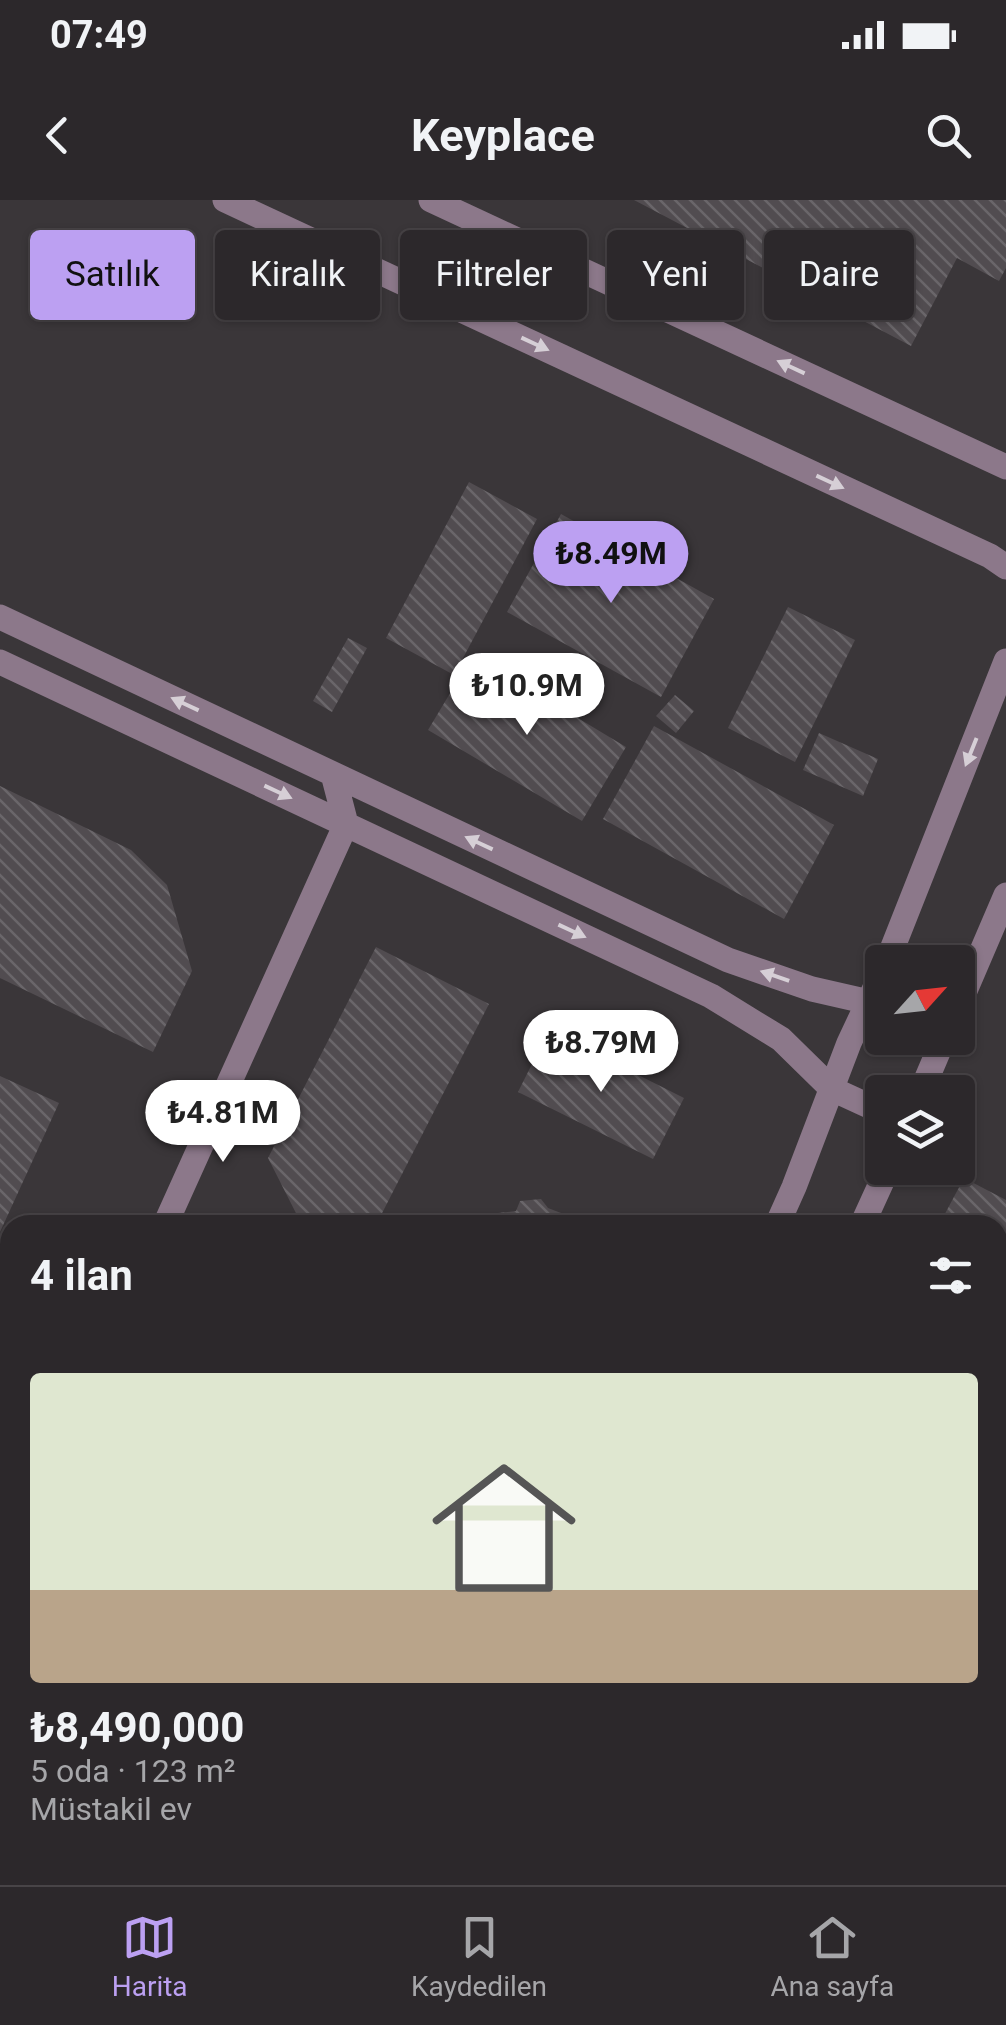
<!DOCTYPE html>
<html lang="tr">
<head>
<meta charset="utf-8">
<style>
  body { margin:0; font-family:Roboto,sans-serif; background:#343033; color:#f1f3f6; height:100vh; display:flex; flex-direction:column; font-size:38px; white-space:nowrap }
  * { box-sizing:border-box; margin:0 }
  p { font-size:32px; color:#a6a6a9 }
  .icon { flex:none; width:55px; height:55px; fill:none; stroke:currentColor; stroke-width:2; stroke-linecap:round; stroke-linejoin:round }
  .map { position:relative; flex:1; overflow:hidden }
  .panel { position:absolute; left:0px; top:1015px; width:1008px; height:670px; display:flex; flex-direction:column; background:#2c282b; border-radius:30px 30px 0 0; box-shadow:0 2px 8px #0004,0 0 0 2px #484447 }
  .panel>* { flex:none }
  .top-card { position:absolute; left:30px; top:30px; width:948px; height:90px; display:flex; gap:20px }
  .needle { width:65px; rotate:63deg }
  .tools { position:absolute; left:865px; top:745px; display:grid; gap:20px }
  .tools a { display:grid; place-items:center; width:110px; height:110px; border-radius:10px; background:#2c282b; box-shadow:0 2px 8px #0004,0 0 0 2px #484447; font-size:50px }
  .price { position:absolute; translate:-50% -85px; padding:0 22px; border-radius:35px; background:#fff; color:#222; font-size:32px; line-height:65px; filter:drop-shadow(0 2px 5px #0008) }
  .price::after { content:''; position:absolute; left:50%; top:60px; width:30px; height:22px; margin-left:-15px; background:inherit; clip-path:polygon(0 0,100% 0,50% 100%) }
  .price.on { background:#bca0f2; color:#111 }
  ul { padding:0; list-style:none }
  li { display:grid; align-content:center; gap:20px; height:530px; padding:0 30px }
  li+li { border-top:2px solid #484447 }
  li span { display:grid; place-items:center; height:310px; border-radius:10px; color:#555 }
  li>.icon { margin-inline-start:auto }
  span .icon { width:180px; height:180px; fill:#fffc; stroke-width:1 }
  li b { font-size:42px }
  h2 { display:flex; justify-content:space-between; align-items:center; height:120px; padding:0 30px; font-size:42px }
  .tag { padding:0 35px; border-radius:10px; background:#2c282b; box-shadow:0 2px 8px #0004,0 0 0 2px #484447; font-size:35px; line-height:90px }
  .tag.on { background:#bca0f2; color:#111 }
  .status { display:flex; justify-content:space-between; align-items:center; height:70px; padding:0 50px; background:#2c282b; direction:ltr }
  .status svg { height:28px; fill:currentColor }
  header { display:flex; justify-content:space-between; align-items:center; height:130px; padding:0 30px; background:#2c282b; font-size:45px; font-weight:700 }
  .tab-bar { display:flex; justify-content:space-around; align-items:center; height:140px; border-top:2px solid #484447; background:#2c282b; font-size:28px; color:#a6a6a9 }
  .tab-bar a { display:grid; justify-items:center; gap:5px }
  .tab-bar .on { color:#bca0f2 }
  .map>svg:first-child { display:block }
  .building { fill:url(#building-back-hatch) }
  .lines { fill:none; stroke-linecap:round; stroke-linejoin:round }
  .minor { stroke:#8c788a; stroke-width:25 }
  .oneway { fill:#d6cfd6 }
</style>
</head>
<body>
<div class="status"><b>07:49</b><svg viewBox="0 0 49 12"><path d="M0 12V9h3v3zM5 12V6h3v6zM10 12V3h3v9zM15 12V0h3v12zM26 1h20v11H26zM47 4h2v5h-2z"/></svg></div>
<header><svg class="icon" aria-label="back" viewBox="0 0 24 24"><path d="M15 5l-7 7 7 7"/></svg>Keyplace<svg class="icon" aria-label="search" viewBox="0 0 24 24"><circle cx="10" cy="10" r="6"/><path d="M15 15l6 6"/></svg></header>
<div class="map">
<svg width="1006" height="1685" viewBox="0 0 1006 1685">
  <defs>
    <pattern id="building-back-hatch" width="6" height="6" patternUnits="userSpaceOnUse" patternTransform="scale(2.5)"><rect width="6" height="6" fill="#514c50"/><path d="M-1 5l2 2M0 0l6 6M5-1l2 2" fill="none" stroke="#6a666a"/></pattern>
  </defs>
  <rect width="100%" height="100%" fill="#3a3639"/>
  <path class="building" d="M634,0H1006V68L999,81L957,58L911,146Z
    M469,282L537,319L454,475L386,438Z
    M561,314L714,399L661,497L507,412Z
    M788,407L855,440L795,562L728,528Z
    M348,438L367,448L332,512L313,501Z
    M473,455L626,547L582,621L428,530Z
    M675,495L694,511L676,533L656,516Z
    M654,526L834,625L784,719L603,619Z
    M819,533L878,559L863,596L803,570Z
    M0,586L131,650L167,685L192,771L153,852L0,778Z
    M376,747L489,804L376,1025H302L268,958Z
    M549,830L684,898L653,959L518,892Z
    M0,876L59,903L0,1032Z
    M964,978L1006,1000V1683L991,1675H998V1025H939Z
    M541,999L548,1008L592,1025H489L498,1013L516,1011L520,1001Z"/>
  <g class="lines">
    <path class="minor" d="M225,0L990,356L1006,367
      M431,0L1006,267
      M0,417L728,760L812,789L869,802L882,809
      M0,462L711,796L781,839L832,889L882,912
      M887,762L1006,461
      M958,807L1006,695
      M921,892L944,838
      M165,1025L346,624L333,574
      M777,1025L794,987L849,843L882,773
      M862,1025L888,968
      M0,1410L10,1386
      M0,1583L10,1588
      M0,1627L10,1632
      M102,1675L123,1685
      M190,1675L213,1685
      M473,1685L478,1675
      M573,1685L577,1675"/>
  </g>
  <defs><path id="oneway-solid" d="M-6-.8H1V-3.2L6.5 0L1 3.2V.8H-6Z" transform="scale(2.5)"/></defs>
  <g class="oneway">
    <use href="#oneway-solid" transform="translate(535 144) rotate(25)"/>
    <use href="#oneway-solid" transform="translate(791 167) rotate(-155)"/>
    <use href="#oneway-solid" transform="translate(830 282) rotate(25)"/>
    <use href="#oneway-solid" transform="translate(185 504) rotate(-155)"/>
    <use href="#oneway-solid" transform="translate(971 552) rotate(112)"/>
    <use href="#oneway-solid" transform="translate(278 592) rotate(25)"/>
    <use href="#oneway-solid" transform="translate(479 643) rotate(-155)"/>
    <use href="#oneway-solid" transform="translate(572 731) rotate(25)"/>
    <use href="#oneway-solid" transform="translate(775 776) rotate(-161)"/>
  </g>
</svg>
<div class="tools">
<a><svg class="needle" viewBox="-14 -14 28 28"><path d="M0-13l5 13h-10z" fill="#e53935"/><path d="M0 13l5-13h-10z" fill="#a6a6a9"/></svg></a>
<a><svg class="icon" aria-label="layers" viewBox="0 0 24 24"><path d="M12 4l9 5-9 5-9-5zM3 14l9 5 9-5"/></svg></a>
</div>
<b class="price on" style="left:611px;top:406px">₺8.49M</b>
<b class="price" style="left:527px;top:538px">₺10.9M</b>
<b class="price" style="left:601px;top:895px">₺8.79M</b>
<b class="price" style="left:223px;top:965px">₺4.81M</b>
<div class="top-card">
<a class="tag on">Satılık</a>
<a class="tag">Kiralık</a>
<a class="tag">Filtreler</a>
<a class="tag">Yeni</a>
<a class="tag">Daire</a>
</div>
<section class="panel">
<h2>4 ilan<svg class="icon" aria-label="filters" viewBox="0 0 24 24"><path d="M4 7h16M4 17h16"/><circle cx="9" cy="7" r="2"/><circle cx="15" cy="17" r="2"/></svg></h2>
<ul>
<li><span style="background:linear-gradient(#dfe7d0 70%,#b9a48a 0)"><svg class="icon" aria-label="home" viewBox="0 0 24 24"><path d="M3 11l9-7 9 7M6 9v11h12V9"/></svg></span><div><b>₺8,490,000</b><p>5 oda · 123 m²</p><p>Müstakil ev</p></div></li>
</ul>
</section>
</div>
<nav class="tab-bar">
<a class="on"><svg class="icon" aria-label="map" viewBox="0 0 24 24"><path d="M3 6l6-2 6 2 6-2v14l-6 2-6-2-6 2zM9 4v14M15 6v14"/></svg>Harita</a>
<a><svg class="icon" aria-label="saved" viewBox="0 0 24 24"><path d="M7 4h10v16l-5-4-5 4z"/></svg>Kaydedilen</a>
<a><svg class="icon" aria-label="home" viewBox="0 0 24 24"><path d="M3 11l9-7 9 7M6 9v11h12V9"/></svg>Ana sayfa</a>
</nav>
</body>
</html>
